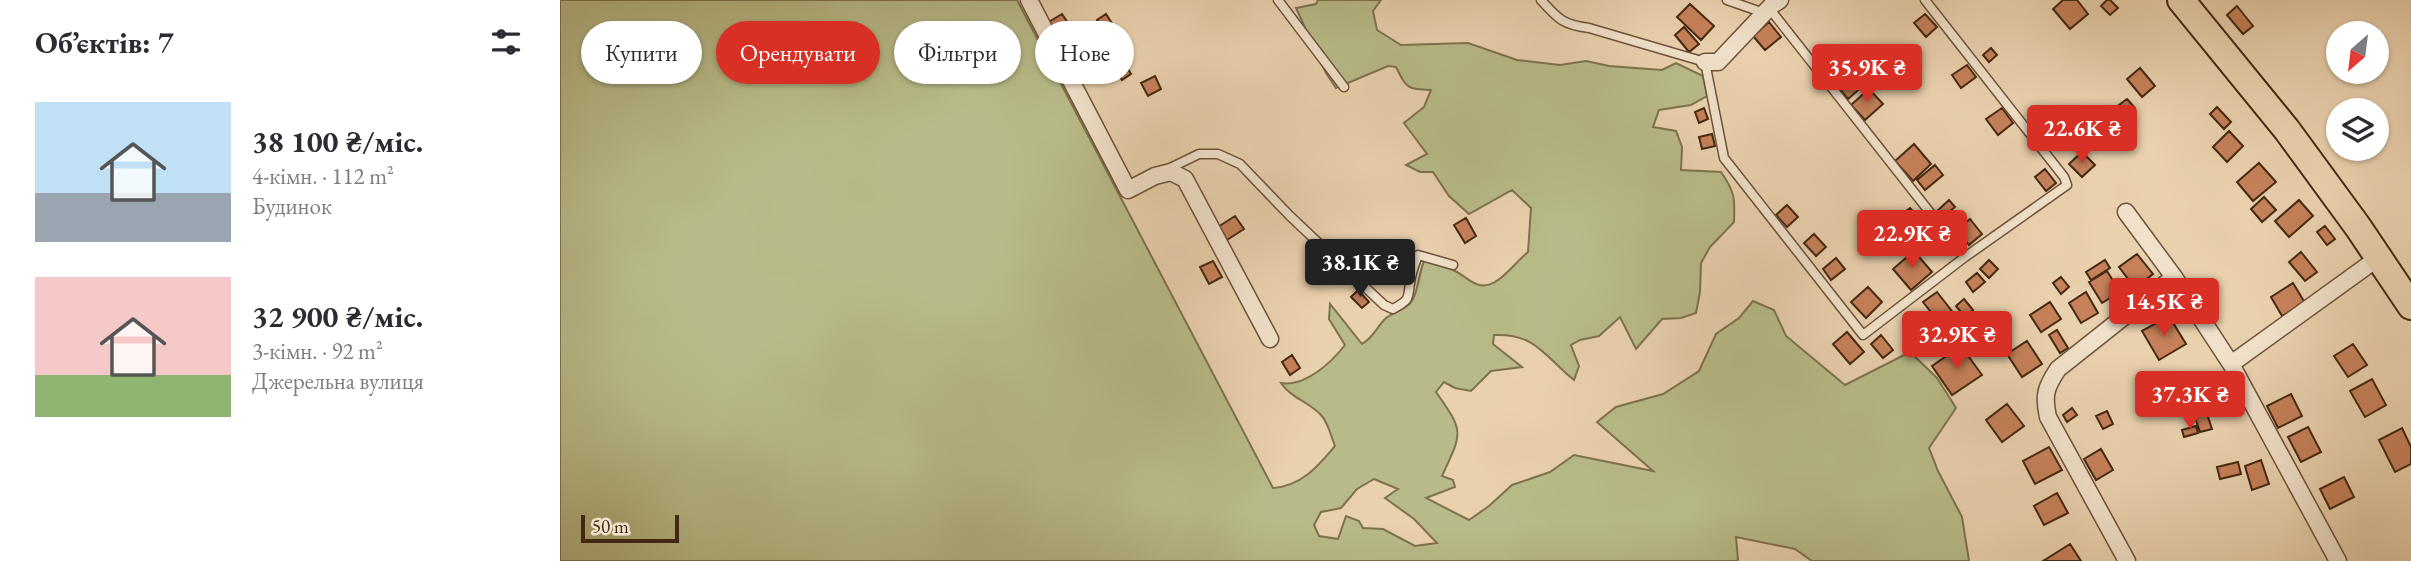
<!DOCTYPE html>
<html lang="uk">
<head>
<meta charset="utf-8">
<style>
  body { margin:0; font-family:"EB Garamond",serif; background:#f7f7f7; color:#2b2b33; height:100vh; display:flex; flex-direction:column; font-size:26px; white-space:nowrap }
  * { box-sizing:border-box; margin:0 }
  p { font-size:23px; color:#7c7c81 }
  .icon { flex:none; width:38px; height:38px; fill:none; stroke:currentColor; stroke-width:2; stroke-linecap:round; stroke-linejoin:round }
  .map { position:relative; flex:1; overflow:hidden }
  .side { display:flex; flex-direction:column; background:#fff; width:560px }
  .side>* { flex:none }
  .banner { position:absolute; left:21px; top:21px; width:665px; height:63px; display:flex; gap:14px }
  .needle { width:46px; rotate:208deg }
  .fabs { position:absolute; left:1766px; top:21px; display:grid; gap:14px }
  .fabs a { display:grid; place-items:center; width:63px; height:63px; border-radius:50%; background:#fff; box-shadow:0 2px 5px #0004; font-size:35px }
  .scale { position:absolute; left:21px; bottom:18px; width:98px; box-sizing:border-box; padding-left:7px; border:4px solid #452813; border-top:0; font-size:19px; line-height:24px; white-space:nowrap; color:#452813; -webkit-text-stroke:5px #f1e1ca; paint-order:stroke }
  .price { position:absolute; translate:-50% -60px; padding:0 16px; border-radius:7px; background:#d93025; color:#fff; font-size:23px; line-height:46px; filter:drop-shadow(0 2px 4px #0008) }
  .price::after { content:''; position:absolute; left:50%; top:42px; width:21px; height:16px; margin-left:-10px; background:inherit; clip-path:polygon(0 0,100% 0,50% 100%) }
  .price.active { background:#222; color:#fff }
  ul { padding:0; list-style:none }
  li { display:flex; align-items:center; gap:21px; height:175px; padding:0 35px }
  li span { display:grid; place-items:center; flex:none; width:196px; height:140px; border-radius:0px; color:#555 }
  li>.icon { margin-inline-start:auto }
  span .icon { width:84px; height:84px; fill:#fffc; stroke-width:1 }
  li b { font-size:30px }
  h2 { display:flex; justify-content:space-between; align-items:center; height:84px; padding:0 35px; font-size:30px }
  .chip { padding:0 24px; border-radius:32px; background:#fff; box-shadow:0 2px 5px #0004; font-size:24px; line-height:63px }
  .chip.active { background:#d93025; color:#fff }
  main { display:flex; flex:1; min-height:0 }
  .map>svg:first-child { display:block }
  .green { fill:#b8bb89; stroke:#7e724e; stroke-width:2; fill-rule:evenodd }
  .building { fill:#c6815a; stroke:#452813; stroke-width:2 }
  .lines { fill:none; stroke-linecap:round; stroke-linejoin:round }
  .service-casing { stroke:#6e523a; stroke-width:11 }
  .minor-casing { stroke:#6e523a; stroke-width:19 }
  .trunk-casing { stroke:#452813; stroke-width:30 }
  .service { stroke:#f1e1ca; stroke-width:8 }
  .minor { stroke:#f1e1ca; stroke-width:16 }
  .trunk { stroke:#ead1ae; stroke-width:26 }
</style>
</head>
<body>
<main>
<section class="side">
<h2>Об’єктів: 7<svg class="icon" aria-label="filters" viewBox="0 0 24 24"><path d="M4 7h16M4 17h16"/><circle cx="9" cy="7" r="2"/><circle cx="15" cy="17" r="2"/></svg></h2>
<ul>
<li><span style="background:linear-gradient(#bfe0f5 65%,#9aa5b1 0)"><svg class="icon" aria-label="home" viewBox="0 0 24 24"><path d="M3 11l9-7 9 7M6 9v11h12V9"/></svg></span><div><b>38 100 ₴/міс.</b><p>4-кімн. · 112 m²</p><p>Будинок</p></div></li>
<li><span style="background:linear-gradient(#f6c9c9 70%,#8fb573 0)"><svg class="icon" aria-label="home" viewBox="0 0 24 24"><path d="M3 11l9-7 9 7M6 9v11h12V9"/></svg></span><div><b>32 900 ₴/міс.</b><p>3-кімн. · 92 m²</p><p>Джерельна вулиця</p></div></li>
</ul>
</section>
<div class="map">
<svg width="1851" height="561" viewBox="0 0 1851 561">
  <rect width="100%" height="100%" fill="#ead1ae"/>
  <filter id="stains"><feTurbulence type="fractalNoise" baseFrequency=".00286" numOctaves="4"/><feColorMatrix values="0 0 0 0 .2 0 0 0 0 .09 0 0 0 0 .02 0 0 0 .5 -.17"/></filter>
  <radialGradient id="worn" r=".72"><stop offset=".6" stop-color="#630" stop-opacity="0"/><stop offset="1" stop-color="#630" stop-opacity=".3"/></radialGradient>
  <path class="green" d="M0,0H457L713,488C742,486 758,466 775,446C771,436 768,422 761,415C749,402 731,398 721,383C745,387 771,363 785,345L769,319L770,304L802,344C815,336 815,329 825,319C834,311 847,310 853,299C858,290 859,273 864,261C873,263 883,265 891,269C907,275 916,293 935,282C946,276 958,260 968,252L971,208L952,190L909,214L889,196L873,172H860L846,165L867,154L844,123L864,107L871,90C847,89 847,89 836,67L828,66L776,88L766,73L736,8L756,4L758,0H821L813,11L817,30L841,45L908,43L957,60L1000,65L1026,61L1049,66L1102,70L1116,63L1143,76L1147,96L1131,105L1099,110L1093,127L1116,131L1122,147L1121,170L1161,172C1175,192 1175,199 1174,222L1150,247L1141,263L1140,292L1136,313L1121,318L1102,319L1076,349L1060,317L1039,336L1020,340L1011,345L1019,366L1014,380C985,357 976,333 934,335L933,344L962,367L931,371L911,391L895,388L884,382L876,392C904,432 903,431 882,476L893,480L895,487L866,498L909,520L929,506L952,485L990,472L1014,455L1093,471L1037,422L1056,407L1103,394L1139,371L1156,334L1179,318L1193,301L1214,310L1226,336L1285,385L1350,352L1377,378L1396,408L1369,448L1378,471L1402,517L1409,561H1252L1235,549L1176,537L1178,560L1176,561H0ZM814,479L838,489L825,498L854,519L877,543L855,546L823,529L803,528L799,521L786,516L778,539L759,536L754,525L761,512L781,508L797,489Z"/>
  <path class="building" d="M1503,0H1517L1528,14L1510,29L1493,9Z
    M1547,0H1550L1558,8L1550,15L1541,6Z
    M1130,4L1154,26L1141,40L1117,17Z
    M1677,6L1693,26L1683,34L1667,15Z
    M502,14L512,29L496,39L487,23Z
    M546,14L553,25L545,31L537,20Z
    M1365,14L1377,27L1366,37L1354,23Z
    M1209,22L1221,37L1205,50L1193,36Z
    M1124,27L1139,44L1129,52L1115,35Z
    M1431,48L1437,55L1429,62L1423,55Z
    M563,61L571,74L562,80L554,67Z
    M1407,65L1416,77L1401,88L1392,75Z
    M1290,68L1304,85L1288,99L1273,81Z
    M1580,68L1595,86L1582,97L1567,79Z
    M595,76L601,89L588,96L581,83Z
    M1309,89L1323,104L1305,120L1291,105Z
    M1567,99L1575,108L1566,115L1559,105Z
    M1657,107L1671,122L1664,129L1650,114Z
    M1144,108L1148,119L1139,123L1135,112Z
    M1442,108L1453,123L1438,135L1426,119Z
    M1669,131L1683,146L1667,162L1653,147Z
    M1152,134L1155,146L1142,149L1139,137Z
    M1354,144L1371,164L1353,181L1335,161Z
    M1522,152L1535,165L1522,177L1509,164Z
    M1699,163L1716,182L1693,201L1677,182Z
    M1375,165L1383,175L1365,190L1357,180Z
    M1485,169L1496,183L1486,191L1475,177Z
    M1704,197L1716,210L1702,222L1691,209Z
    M1389,200L1395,207L1382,218L1376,212Z
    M1739,200L1753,216L1729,237L1715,221Z
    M1227,205L1238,217L1227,227L1216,215Z
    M1350,208L1367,228L1350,242L1333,221Z
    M675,216L684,229L667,240L658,227Z
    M906,218L916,236L905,243L894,225Z
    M1410,219L1422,234L1409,245L1397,230Z
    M1765,226L1775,239L1767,245L1757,232Z
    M1254,234L1266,247L1256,256L1244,243Z
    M1354,251L1372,272L1351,290L1333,269Z
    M1741,252L1757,272L1745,281L1729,262Z
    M1577,254L1593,274L1575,288L1559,267Z
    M1276,258L1285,269L1271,280L1263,269Z
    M1429,260L1438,269L1429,278L1420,269Z
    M1545,260L1550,268L1531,280L1526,272Z
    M653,261L662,277L649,284L640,267Z
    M1547,271L1560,292L1542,303L1529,282Z
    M1417,273L1425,282L1413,292L1406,282Z
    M1501,277L1509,287L1501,294L1493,283Z
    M1733,283L1745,303L1722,316L1711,297Z
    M1308,287L1322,302L1306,318L1291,302Z
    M798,290L809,302L802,308L791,297Z
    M1377,292L1395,315L1381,325L1363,302Z
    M1526,292L1538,313L1521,323L1509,303Z
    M1404,299L1413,310L1405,317L1396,306Z
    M1490,302L1501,319L1481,332L1470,315Z
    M1435,313L1443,326L1437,330L1429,317Z
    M1609,316L1626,344L1599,360L1582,331Z
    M1497,330L1508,348L1500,353L1489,335Z
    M1287,332L1304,352L1290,364L1273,344Z
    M1321,335L1333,350L1323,358L1311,344Z
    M1467,341L1482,364L1462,377L1447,354Z
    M1793,344L1807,365L1788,377L1774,356Z
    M1401,346L1422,375L1392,395L1372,366Z
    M732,355L740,368L730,375L722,362Z
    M1812,379L1826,405L1805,417L1790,391Z
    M1731,394L1742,416L1718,428L1707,406Z
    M1447,404L1464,426L1442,442L1426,420Z
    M1644,405L1652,429L1640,432L1632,409Z
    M1512,408L1517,415L1507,422L1503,415Z
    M1547,411L1553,424L1543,429L1536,416Z
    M1636,426L1638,433L1624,437L1622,430Z
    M1748,427L1761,452L1741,462L1728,437Z
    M1842,428L1851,447V464L1835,472L1819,440Z
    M1489,447L1502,470L1475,484L1463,461Z
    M1541,449L1553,470L1536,480L1524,459Z
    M1701,460L1709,484L1692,490L1685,466Z
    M1678,462L1681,474L1660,479L1657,467Z
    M1784,477L1794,497L1770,509L1760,489Z
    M1497,493L1508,513L1484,525L1474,506Z
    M1510,544L1521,561H1483Z"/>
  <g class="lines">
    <defs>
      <path id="service" d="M718,0L784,87
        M981,0C998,19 1003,25 1029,28L1145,62L1164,158L1303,335L1405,257L1507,185L1504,177L1365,0
        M1167,0L1204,13
        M1209,8L1405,257
        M608,169L639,154H658L680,164L730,216L824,305L833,309C849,300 848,300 850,283C851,273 855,264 858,255L893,265"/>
      <path id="minor" d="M469,0L568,190L595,176L611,172L625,179L710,339
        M1145,62H1158L1211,6L1220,0
        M1566,212L1614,277L1671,364L1778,561
        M1671,364L1818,258
        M1567,561L1488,417C1483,395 1486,387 1498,369L1614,277"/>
      <path id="trunk" d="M1621,0L1727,130L1798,227L1851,306"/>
    </defs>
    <use href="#service" class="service-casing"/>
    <use href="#minor" class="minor-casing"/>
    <use href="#trunk" class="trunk-casing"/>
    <use href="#service" class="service"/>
    <use href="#minor" class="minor"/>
    <use href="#trunk" class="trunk"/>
  </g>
  <rect width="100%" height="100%" filter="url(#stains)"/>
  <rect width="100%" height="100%" fill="url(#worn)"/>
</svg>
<div class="fabs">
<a><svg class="needle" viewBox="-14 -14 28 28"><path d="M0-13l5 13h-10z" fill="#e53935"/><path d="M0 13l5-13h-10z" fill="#7c7c81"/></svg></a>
<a><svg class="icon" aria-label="layers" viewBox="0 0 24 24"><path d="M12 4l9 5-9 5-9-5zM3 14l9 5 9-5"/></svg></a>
</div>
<div class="scale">50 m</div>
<b class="price" style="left:1307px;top:104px">35.9K ₴</b>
<b class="price" style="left:1522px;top:165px">22.6K ₴</b>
<b class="price" style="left:1352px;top:270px">22.9K ₴</b>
<b class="price active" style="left:800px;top:299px">38.1K ₴</b>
<b class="price" style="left:1604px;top:338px">14.5K ₴</b>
<b class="price" style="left:1397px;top:371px">32.9K ₴</b>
<b class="price" style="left:1630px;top:431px">37.3K ₴</b>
<div class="banner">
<a class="chip">Купити</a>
<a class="chip active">Орендувати</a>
<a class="chip">Фільтри</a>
<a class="chip">Нове</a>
</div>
</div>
</main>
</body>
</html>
